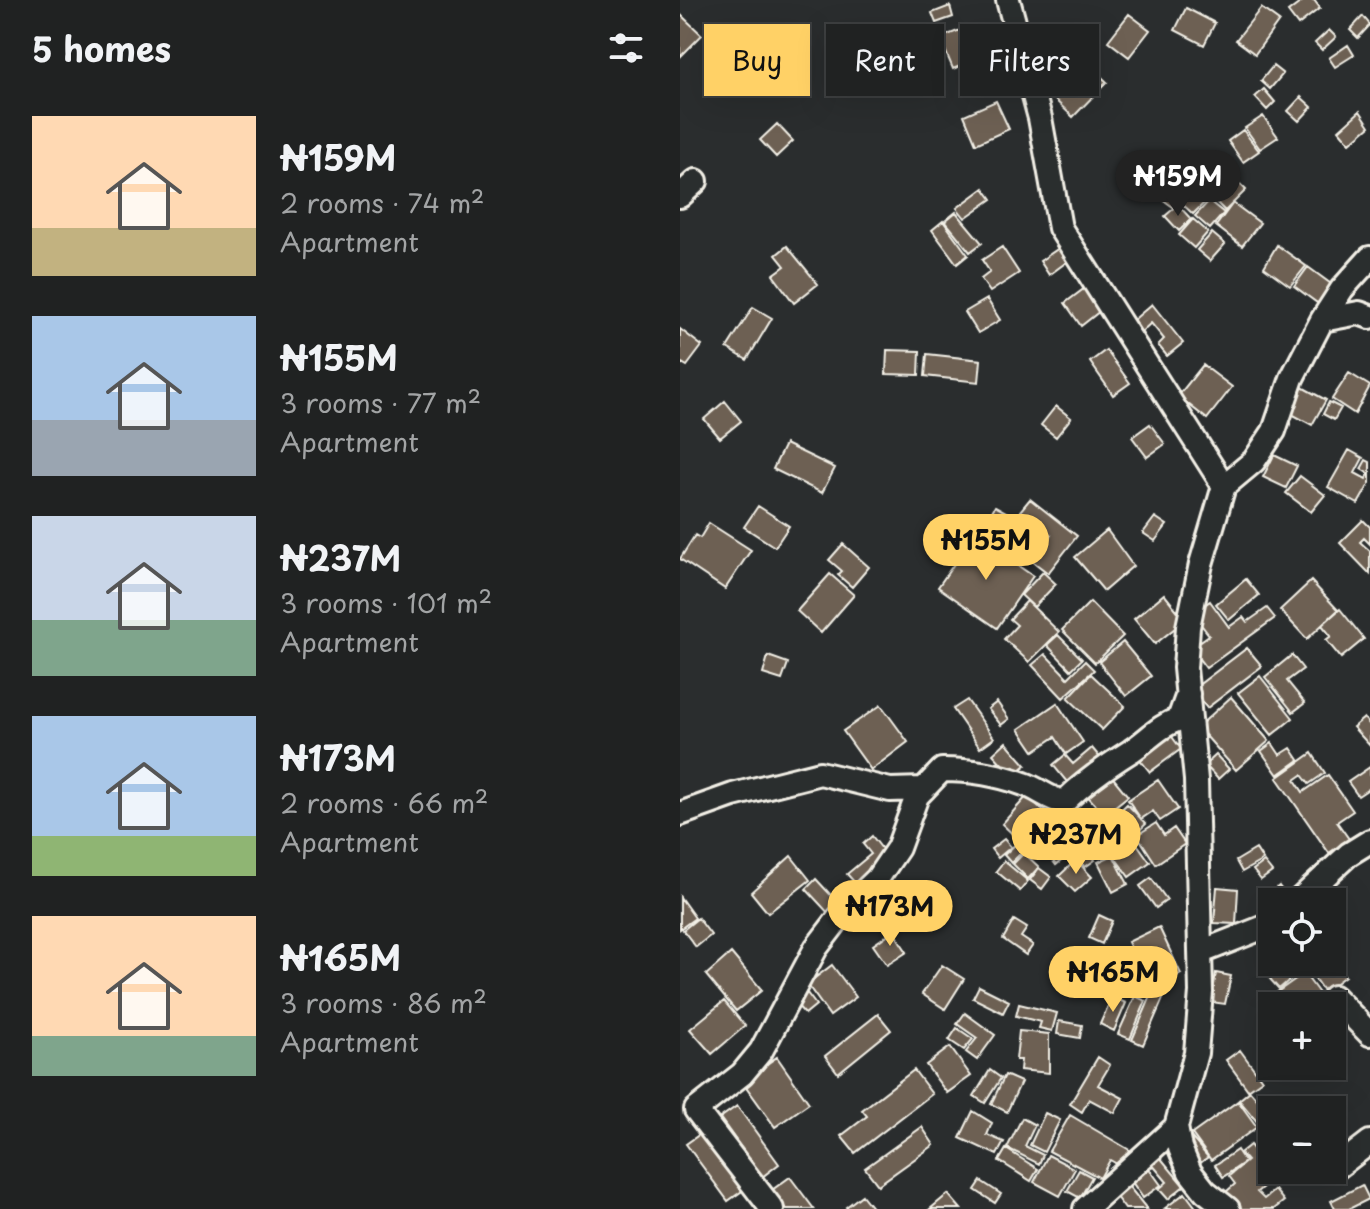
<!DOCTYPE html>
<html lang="en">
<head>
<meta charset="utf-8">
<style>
  body { margin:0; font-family:"Playpen Sans",sans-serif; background:#282a2a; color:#f1f3f6; height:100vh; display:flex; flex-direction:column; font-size:30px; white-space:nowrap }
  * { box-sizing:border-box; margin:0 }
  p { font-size:26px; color:#a2a4a5 }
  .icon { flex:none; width:44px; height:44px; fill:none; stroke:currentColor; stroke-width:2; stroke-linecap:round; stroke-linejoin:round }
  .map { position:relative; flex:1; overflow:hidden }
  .sheet { display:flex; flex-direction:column; background:#202222; width:680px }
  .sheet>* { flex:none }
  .banner { position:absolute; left:24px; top:24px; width:546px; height:72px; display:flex; gap:16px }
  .fabs { position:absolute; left:578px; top:888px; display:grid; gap:16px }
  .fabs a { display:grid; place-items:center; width:88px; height:88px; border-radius:0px; background:#202222; box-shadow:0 8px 32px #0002,0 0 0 2px #3d3f40; font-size:40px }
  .price { position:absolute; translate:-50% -68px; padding:0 18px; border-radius:28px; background:#ffd166; color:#111; font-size:26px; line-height:52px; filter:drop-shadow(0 2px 4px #0008) }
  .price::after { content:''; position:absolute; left:50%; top:48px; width:24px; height:18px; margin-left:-12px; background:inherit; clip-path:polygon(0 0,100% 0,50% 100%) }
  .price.current { background:#222; color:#fff }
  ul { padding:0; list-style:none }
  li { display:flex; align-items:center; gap:24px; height:200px; padding:0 32px }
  li span { display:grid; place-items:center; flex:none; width:224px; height:160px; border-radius:0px; color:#555 }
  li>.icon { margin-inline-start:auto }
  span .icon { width:96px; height:96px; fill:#fffc; stroke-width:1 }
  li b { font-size:34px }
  h2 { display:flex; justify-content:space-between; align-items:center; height:96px; padding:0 32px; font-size:34px }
  .pill { padding:0 28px; border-radius:0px; background:#202222; box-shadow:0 8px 32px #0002,0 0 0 2px #3d3f40; font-size:28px; line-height:72px }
  .pill.current { background:#ffd166; color:#111 }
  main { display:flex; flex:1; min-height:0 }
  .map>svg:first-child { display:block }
  .building { fill:#6d6053; stroke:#f4f1e8; stroke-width:2 }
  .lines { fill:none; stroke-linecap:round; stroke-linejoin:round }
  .minor-casing { stroke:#f4f1e8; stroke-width:28 }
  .minor { stroke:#2a2d2e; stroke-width:22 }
</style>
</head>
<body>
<main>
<section class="sheet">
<h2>5 homes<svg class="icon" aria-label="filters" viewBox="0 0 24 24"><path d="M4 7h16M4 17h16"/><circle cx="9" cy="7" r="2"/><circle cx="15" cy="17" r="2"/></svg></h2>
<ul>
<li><span style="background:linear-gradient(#ffd9b3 70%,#c2b280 0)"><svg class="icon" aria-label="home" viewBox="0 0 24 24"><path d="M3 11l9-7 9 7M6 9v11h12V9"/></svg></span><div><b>₦159M</b><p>2 rooms · 74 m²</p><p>Apartment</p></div></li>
<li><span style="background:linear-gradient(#a9c7e8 65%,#9aa5b1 0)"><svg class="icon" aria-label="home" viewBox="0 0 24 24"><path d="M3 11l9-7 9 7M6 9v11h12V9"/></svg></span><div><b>₦155M</b><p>3 rooms · 77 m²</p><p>Apartment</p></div></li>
<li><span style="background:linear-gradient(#c9d6e8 65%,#7fa58c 0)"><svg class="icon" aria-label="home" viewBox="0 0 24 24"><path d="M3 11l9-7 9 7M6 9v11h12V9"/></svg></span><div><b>₦237M</b><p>3 rooms · 101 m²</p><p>Apartment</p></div></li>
<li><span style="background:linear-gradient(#a9c7e8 75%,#8fb573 0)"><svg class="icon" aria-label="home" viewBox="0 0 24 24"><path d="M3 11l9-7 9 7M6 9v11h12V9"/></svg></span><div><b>₦173M</b><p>2 rooms · 66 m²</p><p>Apartment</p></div></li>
<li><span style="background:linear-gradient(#ffd9b3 75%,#7fa58c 0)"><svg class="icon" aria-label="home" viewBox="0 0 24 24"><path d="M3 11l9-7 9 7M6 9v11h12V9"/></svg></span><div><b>₦165M</b><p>3 rooms · 86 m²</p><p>Apartment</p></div></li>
</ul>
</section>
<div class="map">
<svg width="690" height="1209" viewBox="0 0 690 1209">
  <rect width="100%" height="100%" fill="#2a2d2e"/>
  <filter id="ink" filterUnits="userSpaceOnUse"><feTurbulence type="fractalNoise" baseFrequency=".0125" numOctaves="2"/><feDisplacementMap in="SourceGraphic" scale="16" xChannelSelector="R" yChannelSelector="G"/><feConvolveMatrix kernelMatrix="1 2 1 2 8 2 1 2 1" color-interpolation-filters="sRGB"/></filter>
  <g filter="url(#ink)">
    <path class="building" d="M624,0H634L640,8L618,25L608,12Z
      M270,6L273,17L256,23L252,13Z
      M506,8L535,23L524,45L495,30Z
      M581,8L599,21L575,54L556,40Z
      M0,14L22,35L0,57Z
      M449,14L470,30L449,57L428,41Z
      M683,16L690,25L678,38L670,30Z
      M285,28L297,59L273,69L260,38Z
      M649,30L656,37L642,50L635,43Z
      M405,39L414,47L373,92L364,83Z
      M668,45L674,55L655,67L649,58Z
      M407,63L427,82L393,117L373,98Z
      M593,66L603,74L590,89L581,81Z
      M584,89L595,102L587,110L575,97Z
      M621,97L632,107L619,121L608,111Z
      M316,101L329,129L296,144L284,115Z
      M680,111L690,126L670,143L659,130Z
      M583,116L598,137L580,149L565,128Z
      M97,124L113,141L96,157L80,140Z
      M563,130L579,151L563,162L548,141Z
      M507,152L526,173L516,181L498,160Z
      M541,156L553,170L537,184L525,170Z
      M501,172L514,182L493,207L482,199Z
      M552,176L566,190L545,211L531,197Z
      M513,186L528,199L513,214L499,201Z
      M304,188L312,199L285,218L277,208Z
      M529,201L544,213L530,229L515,216Z
      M553,203L580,223L562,246L536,226Z
      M498,205L511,219L499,231L485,216Z
      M276,212L302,243L290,252L265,221Z
      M513,219L528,232L514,248L499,235Z
      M263,221L288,255L277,264L252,230Z
      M532,233L545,244L530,261L517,250Z
      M597,245L626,266L610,286L584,267Z
      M107,246L138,284L114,303L93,275L105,266L96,255Z
      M322,247L339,273L310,292L301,279L310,272L302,260Z
      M379,248L388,261L369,275L360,261Z
      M628,267L658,289L644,308L614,286Z
      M409,285L425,307L401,326L385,303Z
      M307,299L320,320L298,333L285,312Z
      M472,304L503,343L487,356L478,345L484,339L471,323L459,334L450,323Z
      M73,307L92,318L67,360L47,348Z
      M0,329L22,346L7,366L2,363L0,366Z
      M207,350L240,351L239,375L206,374Z
      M426,350L450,383L433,395L410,362Z
      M247,354L301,360L299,382L245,376Z
      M523,365L552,387L527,419L498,396Z
      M669,373L690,386L675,414L652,399Z
      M620,386L646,400L632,425L606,411Z
      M45,401L61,421L40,438L24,419Z
      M649,402L661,408L654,420L643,414Z
      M376,406L391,418L376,437L361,425Z
      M470,424L485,444L467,457L452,437Z
      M105,444L155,468L142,493L93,469Z
      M669,450L683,458L675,473L686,479L689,474L681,469L686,460L690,462V483L678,504L648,487Z
      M594,455L617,466L606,488L583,477Z
      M620,476L645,495L631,512L606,493Z
      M350,499L397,536L368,573L351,560L371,535L340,511Z
      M78,506L109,526L95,547L64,527Z
      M315,506L366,534L350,562L299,534Z
      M475,517L487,525L475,541L463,533Z
      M683,520L690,527V544L684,538L680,542L690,551V574L660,543Z
      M29,523L71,550L45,589L0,559L15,535L20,538Z
      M427,530L453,566L424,591L395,557Z
      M294,535L353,576L317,628L258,587Z
      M163,544L189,567L172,587L158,575L162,571L149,560Z
      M363,572L376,584L354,607L341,595Z
      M150,574L174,595L141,633L117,611Z
      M566,579L579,595L549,620L536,604Z
      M631,581L658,610L627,639L600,610Z
      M484,594L505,620L475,644L454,619Z
      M347,601L379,632L349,662L324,639L337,625L330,619Z
      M530,601L549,627L563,617L567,622L587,608L595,618L526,668L511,648L529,635L513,614Z
      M410,602L443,636L415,663L382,630Z
      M660,609L684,639L661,658L646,640L651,636L642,625Z
      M378,635L402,659L391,670L367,645Z
      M443,642L471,676L446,696L419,662Z
      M567,648L582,666L527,708L512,690Z
      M365,654L388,678L405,661L414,670L383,698L352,665Z
      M612,655L623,669L607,681L625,703L613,712L585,677Z
      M88,656L108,663L102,680L83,674Z
      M411,674L445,706L422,730L388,698Z
      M580,676L613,718L592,735L558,693Z
      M551,697L589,741L556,770L518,727Z
      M287,700L314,738L300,748L273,709Z
      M317,702L329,719L321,725L308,709Z
      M377,703L403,742L386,754L375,737L354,751L339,729Z
      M201,705L228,742L191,770L163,731Z
      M684,718L690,725V746L673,727Z
      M490,734L501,749L470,772L458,757Z
      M326,742L346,765L333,776L313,754Z
      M592,743L600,755L611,748L619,760L598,775L581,751Z
      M412,748L423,761L391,787L373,765L385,755L393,764Z
      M632,753L645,773L629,784L622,775L615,780L623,792L648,775L673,811L657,822L669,839L649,853L597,778Z
      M536,755L549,769L538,779L525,765Z
      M690,767V788L678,796L668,782Z
      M430,774L448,796L424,815L406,794Z
      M478,780L498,809L480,821L473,811L461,819L448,800Z
      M347,796L369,816L343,844L322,824Z
      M447,804L466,824L448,841L429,821Z
      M476,823L484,835L494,828L505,844L476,864L457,835Z
      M385,825L401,845L376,865L360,845Z
      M192,836L209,858L177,885L167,874L191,854L183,844Z
      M324,839L331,847L318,858L311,849Z
      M455,841L470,862L449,877L434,856Z
      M338,842L345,849L331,863L324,855Z
      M406,846L415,860L405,867L395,853Z
      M576,849L583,860L562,872L556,861Z
      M344,853L359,867L348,879L333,864Z
      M433,855L448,884L433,892L418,862Z
      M111,856L130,880L88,913L71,892Z
      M396,860L412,877L395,892L379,876Z
      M324,861L348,881L340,891L316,871Z
      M584,862L592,872L581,880L573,870Z
      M359,868L371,877L362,889L350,880Z
      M471,878L487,900L476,908L460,886Z
      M136,879L161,906L150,915L126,889Z
      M599,886L607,897L593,902L588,895Z
      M537,887L558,889L556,924L534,923Z
      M0,897L15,918L0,929Z
      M419,915L432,921L422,944L409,938Z
      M18,918L31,935L16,947L3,930Z
      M334,920L347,928L341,937L353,945L346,955L323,939Z
      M479,927L501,974L456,996L448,977L462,970L460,966L448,972L443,961L454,955L448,942Z
      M213,931L227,952L207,965L193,945Z
      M592,946V962H607L593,974L581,960Z
      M51,953L82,990L56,1011L26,975Z
      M398,957L409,961L404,976L408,978L413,962L429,968L420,992L390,982Z
      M652,958L665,976L644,992L623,962H652Z
      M610,962H618L623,968L599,989L590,979Z
      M152,965L176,997L150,1016L127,984Z
      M262,965L284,979L265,1009L242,994Z
      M536,973L551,976L545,1004L531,1002Z
      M624,973L641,996L627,1006H605L596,993Z
      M299,986L329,1001L323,1013L293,998Z
      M474,989L485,994L463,1045L452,1040Z
      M127,993L136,1005L125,1014L115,1003Z
      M455,996L466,1001L450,1039L438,1034Z
      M432,997L446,1003L434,1031L420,1024Z
      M44,1001L65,1026L32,1054L10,1029Z
      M339,1004L377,1013L372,1031L359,1028L361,1022L336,1016Z
      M285,1013L315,1035L297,1060L286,1052L297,1038L277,1024Z
      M198,1014L211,1030L158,1073L145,1056Z
      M379,1021L402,1025L400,1038L377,1034Z
      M277,1028L293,1039L284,1050L269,1040Z
      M339,1031L369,1034V1073L340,1070L341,1060H336Z
      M270,1047L291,1076L267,1093L246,1065Z
      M560,1050L582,1080L568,1090L546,1060Z
      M97,1057L129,1103L95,1127L62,1081Z
      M418,1057L430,1065L418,1085L443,1098L435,1113L409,1099L402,1112L390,1104Z
      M234,1070L252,1094L175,1153L161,1136L187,1116L182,1110Z
      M310,1070L321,1078L305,1103L294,1096Z
      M325,1075L341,1082L327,1112L311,1104Z
      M570,1091L590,1114L579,1124L559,1100Z
      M558,1101L577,1127L531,1160L512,1134Z
      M57,1106L99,1164L82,1177L40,1118Z
      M293,1111L312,1123L307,1135L324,1142L317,1155L280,1138Z
      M365,1113L380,1120L364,1152L350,1145Z
      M390,1115L453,1152L444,1168L430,1160L420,1178L369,1151Z
      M342,1118L355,1125L345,1146L363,1155L359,1164L327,1148Z
      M242,1127L254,1145L198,1185L185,1168Z
      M23,1132L65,1189L48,1201L6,1144Z
      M510,1136L528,1157L519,1164L502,1142Z
      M570,1145L596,1176L577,1192L584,1199L595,1190L604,1201L594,1209H550L540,1197L555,1184L549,1176L567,1161L560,1153Z
      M326,1149L358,1169L351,1181L319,1161Z
      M557,1150L565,1162L543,1177L535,1165Z
      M368,1155L395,1169L380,1196L354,1182Z
      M479,1156L504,1186L488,1199L479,1189L487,1182L471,1163Z
      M468,1167L481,1185L463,1198L450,1179Z
      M399,1170L412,1177L400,1198L387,1191Z
      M110,1177L134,1209H106L92,1190Z
      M301,1181L321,1194L315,1203L295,1190Z
      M446,1183L467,1209H445L433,1193Z
      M682,1185L689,1199L669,1209H655L651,1201Z
      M505,1193L517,1209H484Z
      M268,1194L281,1209H250Z
      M182,1195L193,1209H168L166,1207Z"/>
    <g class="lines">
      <defs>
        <path id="minor" d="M328,0L360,118L380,228L544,486
          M0,196L16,181
          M642,320L679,313L690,317
          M0,814L53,795L140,773L210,790L244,789
          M617,902L669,854L690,841
          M521,952L592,924
          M654,997L690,1034
          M655,1169L690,1142
          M92,1209L16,1110L62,1074L81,1051L136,948L165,910L197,879L218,848L237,796L262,770C291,770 317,774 344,784C359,789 368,799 384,802C405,781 427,766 451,751C469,739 479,726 499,719L508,694
          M405,1209L496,1127
          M548,1209L525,1191L510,1172L500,1148L496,1127L516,1053L521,992L516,780L505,668L508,627L521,564L544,486L574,461L594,431L612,378L642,320L662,289L690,258"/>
      </defs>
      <use href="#minor" class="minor-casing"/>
      <use href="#minor" class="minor"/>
    </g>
  </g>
</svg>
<div class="fabs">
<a><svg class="icon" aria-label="locate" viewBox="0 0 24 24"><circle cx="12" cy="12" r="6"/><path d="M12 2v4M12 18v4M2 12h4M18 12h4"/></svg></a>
<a>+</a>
<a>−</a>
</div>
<b class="price current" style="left:498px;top:218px">₦159M</b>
<b class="price" style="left:306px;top:582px">₦155M</b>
<b class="price" style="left:396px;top:876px">₦237M</b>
<b class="price" style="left:210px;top:948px">₦173M</b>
<b class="price" style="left:433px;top:1014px">₦165M</b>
<div class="banner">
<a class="pill current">Buy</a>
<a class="pill">Rent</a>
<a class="pill">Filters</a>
</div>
</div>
</main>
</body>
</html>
